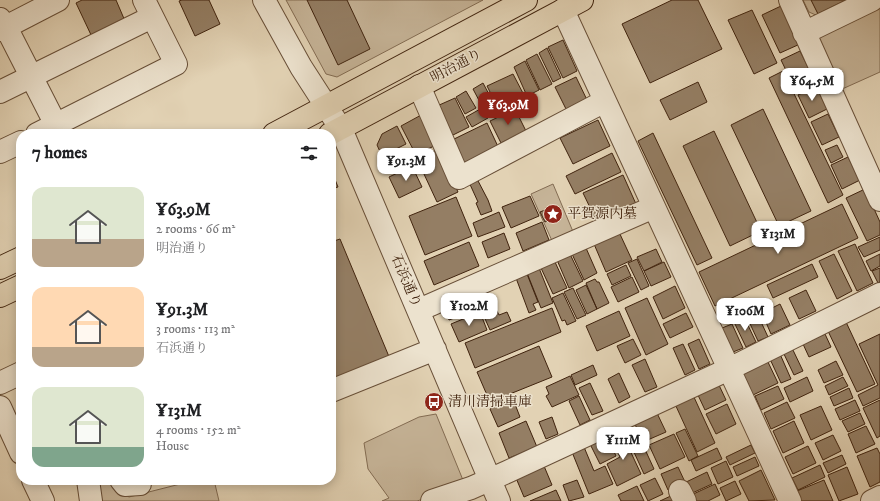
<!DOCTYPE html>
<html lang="en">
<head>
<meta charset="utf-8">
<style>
  body { margin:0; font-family:"IM FELL DW Pica","Noto Serif JP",serif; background:#f2f2f2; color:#202124; height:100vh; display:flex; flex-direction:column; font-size:15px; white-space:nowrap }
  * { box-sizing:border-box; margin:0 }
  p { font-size:13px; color:#757577 }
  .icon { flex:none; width:22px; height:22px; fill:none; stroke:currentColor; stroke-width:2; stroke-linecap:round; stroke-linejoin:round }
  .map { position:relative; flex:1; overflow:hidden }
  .panel { position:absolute; left:16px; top:129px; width:320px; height:356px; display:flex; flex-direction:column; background:#fff; border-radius:16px; box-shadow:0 2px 10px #0003 }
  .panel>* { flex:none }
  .price { position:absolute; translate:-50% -34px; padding:0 9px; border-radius:8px; background:#fff; color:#222; font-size:13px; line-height:26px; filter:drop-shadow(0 1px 2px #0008) }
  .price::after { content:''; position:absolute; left:50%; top:24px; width:12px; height:9px; margin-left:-6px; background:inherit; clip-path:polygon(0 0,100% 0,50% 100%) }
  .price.on { background:#8f2418; color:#fff }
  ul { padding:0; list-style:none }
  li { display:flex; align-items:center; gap:12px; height:100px; padding:0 16px }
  li span { display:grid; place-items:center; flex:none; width:112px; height:80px; border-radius:12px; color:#555 }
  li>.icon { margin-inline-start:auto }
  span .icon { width:48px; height:48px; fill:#fffc; stroke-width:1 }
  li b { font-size:17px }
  h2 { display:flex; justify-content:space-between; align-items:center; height:48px; padding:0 16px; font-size:17px }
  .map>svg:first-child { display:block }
  .green { fill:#c6b498; stroke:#836c53 }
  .building { fill:#947e64; stroke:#40230e }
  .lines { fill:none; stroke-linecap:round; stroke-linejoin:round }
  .minor-casing { stroke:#684f38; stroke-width:24 }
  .major-casing { stroke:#40230e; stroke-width:24 }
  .minor { stroke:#ece2ce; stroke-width:22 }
  .major { stroke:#e2d2b4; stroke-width:22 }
  .labels { text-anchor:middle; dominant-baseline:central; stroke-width:3; stroke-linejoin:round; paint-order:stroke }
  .street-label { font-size:14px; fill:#40230e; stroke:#ece2ce }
  .poi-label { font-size:14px; fill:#40230e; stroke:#ece2ce; text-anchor:start }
</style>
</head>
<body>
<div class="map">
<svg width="880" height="501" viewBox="0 0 880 501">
  <rect width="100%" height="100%" fill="#e2d2b4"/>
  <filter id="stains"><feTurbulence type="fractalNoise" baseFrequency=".005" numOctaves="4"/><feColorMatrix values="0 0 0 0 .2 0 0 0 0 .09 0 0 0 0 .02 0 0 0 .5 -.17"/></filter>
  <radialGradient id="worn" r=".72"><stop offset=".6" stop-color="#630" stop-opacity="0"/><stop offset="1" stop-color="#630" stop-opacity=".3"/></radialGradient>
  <path class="green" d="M286,0H483L337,77L326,74Z
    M803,0H852L818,16L809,12Z
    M880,4V72L840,90L814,33Z
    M553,184L574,234L553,243L531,194Z
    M436,414L465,485L417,501H382L389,498L368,469L364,443L419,417Z
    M97,480H107L114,488L129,497L196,480H214L219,501H100Z"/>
  <path class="building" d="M82,0H116L125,21L92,37L76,3Z
    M182,0H209L220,24L195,36L179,1Z
    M307,0H347L370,49L338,65Z
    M672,0H698L722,49L650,83L622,24Z
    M811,0H846L818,14Z
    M781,6L800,44L780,53L762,15Z
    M752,10L777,63L754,74L728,20Z
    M563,40L577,71L563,78L548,47Z
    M547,48L561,78L553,82L539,53Z
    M800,51L815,81L796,91L781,60Z
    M537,54L552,84L540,90L526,60Z
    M525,61L539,90L527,96L514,67Z
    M783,71L843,195L828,203L769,78Z
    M513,74L526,99L500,112L487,86Z
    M576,77L588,102L567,111L555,87Z
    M698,82L707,102L670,120L660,100Z
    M483,83L492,100L482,106L473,89Z
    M816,86L827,109L809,118L798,95Z
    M466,91L476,108L465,114L456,97Z
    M455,98L469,127L451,136L437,106Z
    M482,108L488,118L472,127L466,117Z
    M515,109L526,131L501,143L490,121Z
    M763,109L811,211L779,226L731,125Z
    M423,114L438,144L416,155L401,126Z
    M828,114L839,137L822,145L811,122Z
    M598,120L610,146L573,164L560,138Z
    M487,123L501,153L464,171L450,141Z
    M397,126L406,144L382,156L377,145L382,134Z
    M714,131L761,231L730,246L683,146Z
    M653,133L712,258L697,265L638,141Z
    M837,145L843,157L831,163L825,150Z
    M438,149L458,192L437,202L417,159Z
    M612,153L621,172L575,194L566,176Z
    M848,157L860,180L842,189L831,165Z
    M412,166L422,187L399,198L389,177Z
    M623,175L636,204L597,222L583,193Z
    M334,177L338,187L331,189V179Z
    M476,177L488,200L492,211L481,215L476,203L478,202L468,180Z
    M865,189L880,222V235L867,241L846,198Z
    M530,196L539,216L511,228L502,207Z
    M456,197L472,236L425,255L409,216Z
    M842,204L858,238L715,306L699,272Z
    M550,208L555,217L545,222L540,212Z
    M499,212L505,227L478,237L473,223Z
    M542,222L549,240L523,251L516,233Z
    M619,232L632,260L606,272L594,244Z
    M504,233L510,249L488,258L482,242Z
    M880,237V250L864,257L858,247Z
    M340,239L390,359L331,383V242Z
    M469,242L479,266L434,285L424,261Z
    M855,244L873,283L857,291L838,251Z
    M586,248L597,273L584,280L572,254Z
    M656,249L662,262L644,271L637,257Z
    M570,254L583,281L569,288L557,260Z
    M834,254L852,291L837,299L819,261Z
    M880,254V266L871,271L866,261Z
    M637,259L649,286L641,290L628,263Z
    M555,262L567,288L553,294L541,268Z
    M664,262L671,277L651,286L644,271Z
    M812,264L818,277L773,298L767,285Z
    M626,265L631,276L612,285L607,274Z
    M539,268L553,303L541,308L527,273Z
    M880,268V282L878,283L872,271Z
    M527,274L538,302L533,304L536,310L529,313L516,278Z
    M632,277L639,292L618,302L611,287Z
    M595,279L597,282H599L609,303L597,309L586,283Z
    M586,285L597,309L587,314L576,290Z
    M675,286L685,308L663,319L653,297Z
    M573,288L586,315L577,319L564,292Z
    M806,290L816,311L799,319L789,298Z
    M485,292L490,304L471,312L466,300Z
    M563,293L576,321L567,325L565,320L562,321L552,298Z
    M647,298L668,344L646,355L625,308Z
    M460,301L465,314L449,320L444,307Z
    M780,304L790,325L771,334L762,313Z
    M495,307L499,315L507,312L511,321L490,330L482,312Z
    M552,308L561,332L475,368L465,343Z
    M619,311L630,336L597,351L586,326Z
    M756,311L768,337L758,341L746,315Z
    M480,312L487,330L459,342L451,324Z
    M686,313L693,327L670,338L663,324Z
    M744,317L756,342L746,347L734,322Z
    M846,322L875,384L857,392L828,331Z
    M732,324L743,348L733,352L722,328Z
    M825,334L831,347L809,357L803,344Z
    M880,334V398L863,406L858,395L878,385L859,344Z
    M633,339L641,355L625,363L617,346Z
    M699,339L710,364L699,369L688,344Z
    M683,344L695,370L685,375L673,348Z
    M539,346L552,377L490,402L477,372Z
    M792,348L803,371L794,375L783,352Z
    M780,354L791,379L781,383L770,359Z
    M645,359L657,387L645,392L632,365Z
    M767,360L778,383L753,395L742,371Z
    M836,361L843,375L824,383L818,370Z
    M593,365L597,375L575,385L571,375Z
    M619,373L630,397L619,403L608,379Z
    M570,376L579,395L552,407L546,396L549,394L546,387Z
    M807,377L813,391L790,402L784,388Z
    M843,377L848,386L829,395L825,386Z
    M590,383L603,411L592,415L579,388Z
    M718,383L726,400L705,410L697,393Z
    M778,386L784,399L761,410L755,396Z
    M849,388L853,398L834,406L830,397Z
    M693,395L715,443L697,452L675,404Z
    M579,396L590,420L580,425L569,401Z
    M513,399L520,417L498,427L490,409Z
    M855,400L860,411L840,420L835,409Z
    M880,400V436L877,438L863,408Z
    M787,402L795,418L771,429L764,413Z
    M727,404L736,424L716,434L706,414Z
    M821,406L832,430L811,440L800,415Z
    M656,411L666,432L643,442L634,422Z
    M860,413L865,424L848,432L842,421Z
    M552,417L558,434L546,439L539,422Z
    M526,421L537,447L509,458L499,433Z
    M794,421L804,443L783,453L773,431Z
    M866,426L875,444L856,453L848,434Z
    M620,429L641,474L617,486L607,464L620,457L609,434Z
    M685,429L698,456L689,461L676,433Z
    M674,434L685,457L660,469L649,445Z
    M833,435L841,451L823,460L815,443Z
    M607,436L616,456L600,464L590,444Z
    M643,445L654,469L644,474L633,450Z
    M751,445L755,453L730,465L726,457Z
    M808,446L816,463L793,474L785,457Z
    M584,447L594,471L605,466L613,484L589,494L572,452Z
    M717,448L722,459L696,471L691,460Z
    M877,448L880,454V482L870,487L857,456Z
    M842,455L846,464L828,473L823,463Z
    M755,457L759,466L737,476L733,467Z
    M726,461L733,477L718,484L711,468Z
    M820,465L825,477L798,490L792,478Z
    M544,466L552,485L524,497L516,478Z
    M678,467L685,482L668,490L661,474Z
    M847,467L858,494L839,501L828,475Z
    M761,470L775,500L749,501L739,481Z
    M707,472L712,484L688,495L682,484Z
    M655,478L663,494L648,501L640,485Z
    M577,480L584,497L569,501L563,485Z
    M824,480L833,501H801L797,491Z
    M735,481L741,494L726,501L720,488Z
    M715,484L720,495L708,501H691L689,496Z
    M637,486L644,501H621L618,495Z
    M556,490L561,501H530Z
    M675,494L679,501H660Z"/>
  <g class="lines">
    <defs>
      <path id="minor" d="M264,0L301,67L341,129L499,501
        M790,0L880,200
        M563,10L790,501
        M0,19L6,27L56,125
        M0,30L58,0
        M804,33L872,0
        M419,86L459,178L605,101
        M0,92L152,17
        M37,134L176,64L144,0
        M0,152L21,142
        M419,310L654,207
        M0,383L21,373
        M331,391L435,349
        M0,407L21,453
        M33,480L43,501
        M88,480L91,501
        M121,480L125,485L140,484
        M680,491L685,501
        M432,501L471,488L507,472L729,369L880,294
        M872,501L880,497"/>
      <path id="major" d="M274,134L526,0
        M330,134L582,0
        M0,268L21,258
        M0,296L21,286"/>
    </defs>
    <use href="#minor" class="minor-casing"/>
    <use href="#major" class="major-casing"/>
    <use href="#minor" class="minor"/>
    <use href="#major" class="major"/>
  </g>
  <defs>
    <symbol id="sight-disc" viewBox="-11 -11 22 22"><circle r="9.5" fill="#8f2418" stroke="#ece2ce"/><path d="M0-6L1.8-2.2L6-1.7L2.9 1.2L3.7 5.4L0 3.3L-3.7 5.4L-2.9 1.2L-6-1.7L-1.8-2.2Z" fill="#fff"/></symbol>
    <symbol id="bus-disc" viewBox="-11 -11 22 22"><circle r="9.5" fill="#8f2418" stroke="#ece2ce"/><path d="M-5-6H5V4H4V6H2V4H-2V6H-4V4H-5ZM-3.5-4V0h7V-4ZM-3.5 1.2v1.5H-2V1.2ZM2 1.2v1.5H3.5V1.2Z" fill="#fff"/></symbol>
  </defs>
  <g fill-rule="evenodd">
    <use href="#sight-disc" x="542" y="203" width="22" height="22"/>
    <use href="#bus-disc" x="423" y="391" width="22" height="22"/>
  </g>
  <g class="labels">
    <g class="street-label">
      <text transform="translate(456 66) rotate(-28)">明治通り</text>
      <text transform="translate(406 281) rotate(67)">石浜通り</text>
    </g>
    <g class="poi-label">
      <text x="567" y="214">平賀源内墓</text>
      <text x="448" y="402">清川清掃車庫</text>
    </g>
  </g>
  <rect width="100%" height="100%" filter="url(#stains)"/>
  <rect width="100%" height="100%" fill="url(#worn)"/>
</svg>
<b class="price" style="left:812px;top:102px">¥64.5M</b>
<b class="price on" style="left:508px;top:126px">¥63.9M</b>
<b class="price" style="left:406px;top:182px">¥91.3M</b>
<b class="price" style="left:778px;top:255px">¥131M</b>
<b class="price" style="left:469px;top:327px">¥102M</b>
<b class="price" style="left:745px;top:332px">¥106M</b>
<b class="price" style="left:623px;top:461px">¥111M</b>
<section class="panel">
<h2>7 homes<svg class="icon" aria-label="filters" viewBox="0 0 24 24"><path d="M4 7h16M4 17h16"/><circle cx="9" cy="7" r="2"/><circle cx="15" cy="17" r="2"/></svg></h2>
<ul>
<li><span style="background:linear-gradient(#dfe7d0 65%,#b9a48a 0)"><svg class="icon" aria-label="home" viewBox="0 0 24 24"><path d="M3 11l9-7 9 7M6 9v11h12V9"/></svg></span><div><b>¥63.9M</b><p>2 rooms · 66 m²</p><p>明治通り</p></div></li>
<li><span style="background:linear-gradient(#ffd9b3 75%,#b9a48a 0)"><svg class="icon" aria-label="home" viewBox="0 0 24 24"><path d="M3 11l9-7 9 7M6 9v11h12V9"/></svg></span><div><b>¥91.3M</b><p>3 rooms · 113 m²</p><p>石浜通り</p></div></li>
<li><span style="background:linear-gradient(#dfe7d0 75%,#7fa58c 0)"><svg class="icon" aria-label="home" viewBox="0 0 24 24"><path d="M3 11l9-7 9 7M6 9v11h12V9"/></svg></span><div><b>¥131M</b><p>4 rooms · 152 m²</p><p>House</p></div></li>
</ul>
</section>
</div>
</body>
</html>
